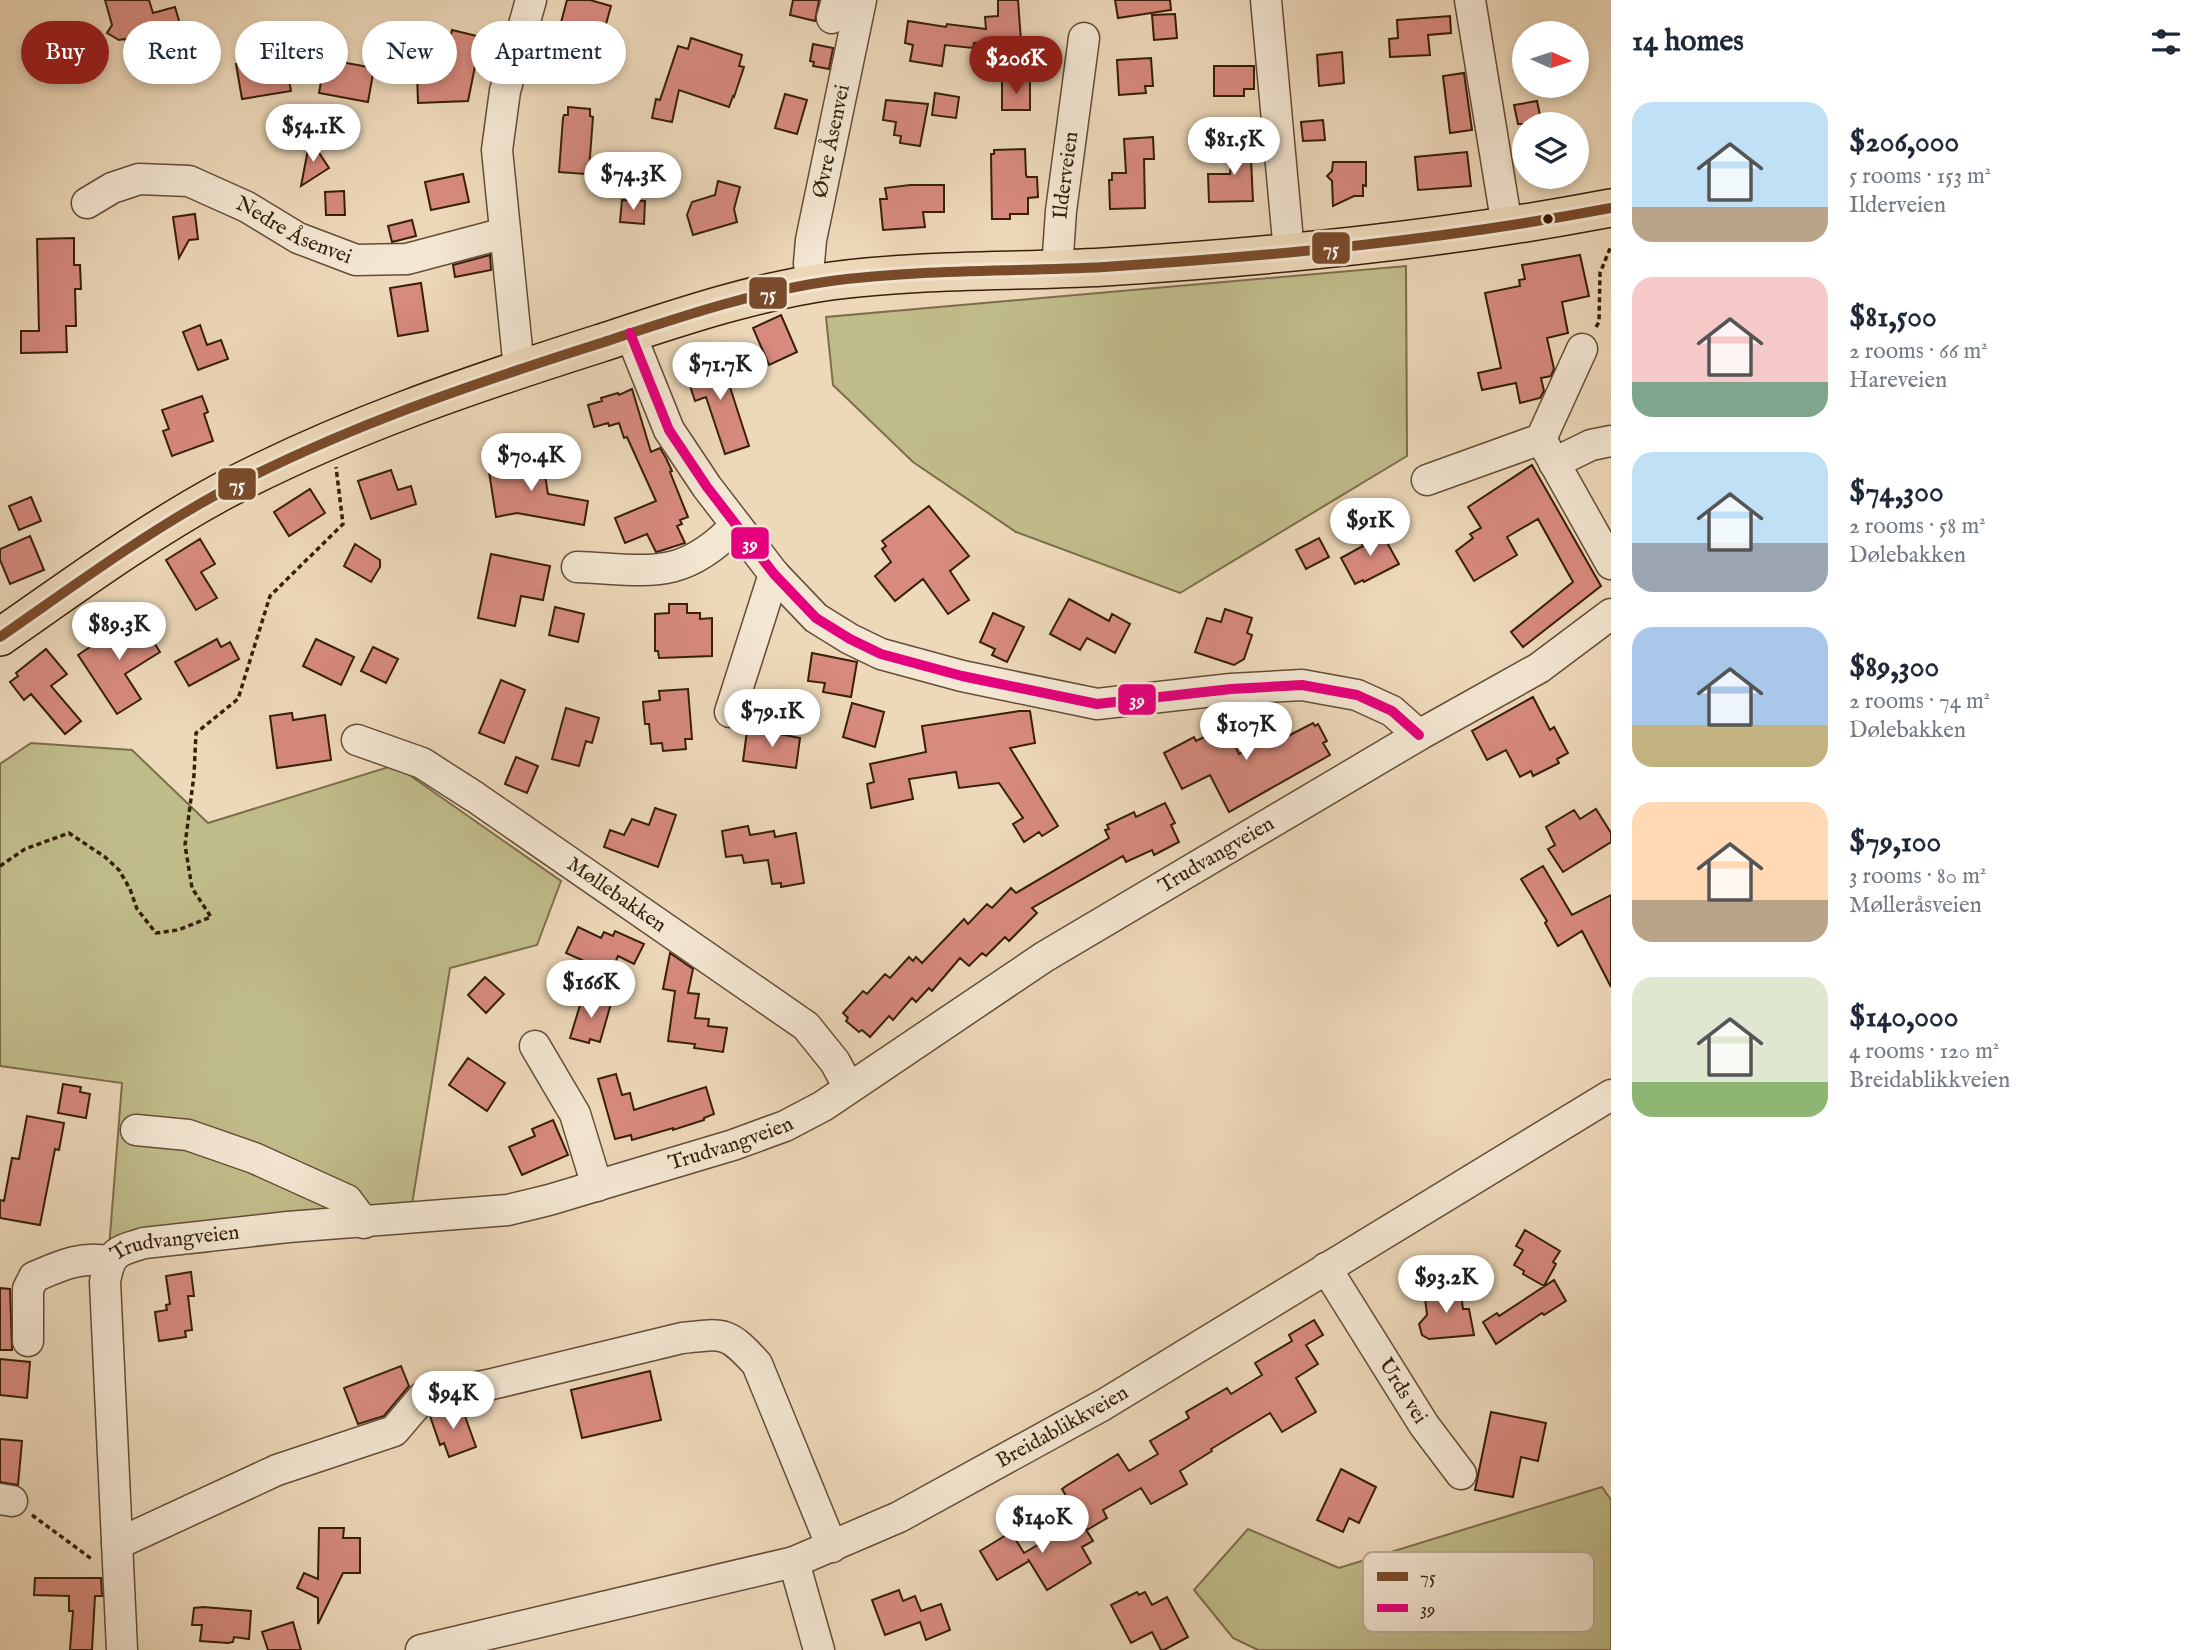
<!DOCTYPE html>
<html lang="en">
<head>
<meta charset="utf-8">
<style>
  body { margin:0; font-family:"IM FELL English",serif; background:#f2f2f3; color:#1f2937; height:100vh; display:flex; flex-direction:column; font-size:26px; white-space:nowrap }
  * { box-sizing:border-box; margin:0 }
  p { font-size:23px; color:#747a83 }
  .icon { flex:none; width:38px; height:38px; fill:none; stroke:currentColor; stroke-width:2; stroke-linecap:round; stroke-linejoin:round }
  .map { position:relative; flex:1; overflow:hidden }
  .side { display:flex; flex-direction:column; background:#fff; width:595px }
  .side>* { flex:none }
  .top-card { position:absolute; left:21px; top:21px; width:665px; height:63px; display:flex; gap:14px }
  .needle { width:46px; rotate:93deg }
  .tools { position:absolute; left:1512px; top:21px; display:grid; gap:14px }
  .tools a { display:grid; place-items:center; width:77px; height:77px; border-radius:50%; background:#fff; box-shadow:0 4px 10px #0003; font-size:35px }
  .price { position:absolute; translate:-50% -60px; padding:0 16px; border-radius:24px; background:#fff; color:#222; font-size:23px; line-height:46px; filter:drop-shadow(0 2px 4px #0008) }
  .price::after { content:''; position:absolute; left:50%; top:42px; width:21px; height:16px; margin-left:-10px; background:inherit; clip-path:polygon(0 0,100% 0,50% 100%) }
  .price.selected { background:#8f2418; color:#fff }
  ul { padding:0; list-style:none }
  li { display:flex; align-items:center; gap:21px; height:175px; padding:0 21px }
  li span { display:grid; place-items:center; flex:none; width:196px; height:140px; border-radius:21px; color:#555 }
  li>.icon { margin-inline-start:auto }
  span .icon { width:84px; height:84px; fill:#fffc; stroke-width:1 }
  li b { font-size:30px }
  h2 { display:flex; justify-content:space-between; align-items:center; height:84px; padding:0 21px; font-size:30px }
  .chip { padding:0 24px; border-radius:32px; background:#fff; box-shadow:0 4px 10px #0003; font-size:24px; line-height:63px }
  .chip.selected { background:#8f2418; color:#fff }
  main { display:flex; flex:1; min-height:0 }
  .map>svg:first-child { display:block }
  .green { fill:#c0bc8a; stroke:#7c6e4a; stroke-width:2 }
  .building { fill:#d78a7e; stroke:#371f09; stroke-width:2 }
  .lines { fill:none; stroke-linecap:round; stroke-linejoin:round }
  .minor-casing { stroke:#644d35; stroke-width:33 }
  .major-casing { stroke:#371f09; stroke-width:40 }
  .path { stroke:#371f09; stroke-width:3.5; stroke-dasharray:5 3.5; stroke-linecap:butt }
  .minor { stroke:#f3e6d2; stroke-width:30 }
  .major { stroke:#edd8b9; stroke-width:37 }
  .bus-1-casing { stroke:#f3e6d2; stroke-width:16 }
  .bus-2-casing { stroke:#f3e6d2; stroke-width:16 }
  .bus-1 { stroke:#7a4b2a; stroke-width:10 }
  .bus-2 { stroke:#e5007d; stroke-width:10 }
  .bus-dot { fill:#371f09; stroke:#f3e6d2; stroke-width:2.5 }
  .labels { text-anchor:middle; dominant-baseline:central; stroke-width:6; stroke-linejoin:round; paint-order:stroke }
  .street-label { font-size:21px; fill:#371f09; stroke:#f3e6d2 }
  .key { fill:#f3e6d2; stroke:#bbaa96; stroke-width:2 }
  .key-label { font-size:19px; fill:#371f09 }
  .line-badge { stroke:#f3e6d2; stroke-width:2.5 }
  .badge-label { font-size:19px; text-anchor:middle; font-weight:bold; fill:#fff }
</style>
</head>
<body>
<main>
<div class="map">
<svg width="1611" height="1650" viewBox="0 0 1611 1650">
  <rect width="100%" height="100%" fill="#edd8b9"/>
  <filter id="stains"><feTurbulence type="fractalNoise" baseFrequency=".00286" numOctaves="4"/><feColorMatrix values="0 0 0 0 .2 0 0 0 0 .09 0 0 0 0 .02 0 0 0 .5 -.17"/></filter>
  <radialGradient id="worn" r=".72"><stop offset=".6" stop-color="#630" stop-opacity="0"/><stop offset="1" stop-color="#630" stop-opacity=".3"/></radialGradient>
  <path class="green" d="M1406,266L1407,456L1180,593L1016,532L913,462L833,385L826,317Z
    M31,743L132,750L208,823L395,765L561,881L537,945L450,968L410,1217L288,1227L207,1252L108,1261L122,1083L0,1066V764Z
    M1602,1487L1611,1500V1650H1258L1233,1638L1194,1590L1248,1529L1339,1568Z"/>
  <path class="building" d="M105,0H149L153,13L175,7L182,31L127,46L125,39L119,40L107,33L112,25Z
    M567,0H590L611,6L601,42L593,40L589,55L555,45Z
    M793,0H819L815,21L790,15Z
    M998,0H1018L1021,41L974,43L973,48L945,45L942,66L910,61L913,45L905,43L908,21L946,27L947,24L986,29L985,17L998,16Z
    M1115,0H1170L1171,10L1118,18Z
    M1175,14L1177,38L1154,40L1152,15Z
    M1450,16L1451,33L1428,35L1430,55L1390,57L1389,39L1398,38L1397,20Z
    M452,30L481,37L468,101L418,103L417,73L443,71Z
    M691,38L742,55L739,66L744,67L734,97L733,96L729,107L679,90L672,122L652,118L656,99L660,100L678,46L688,49Z
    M813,44L833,48L829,69L813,66L814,62L810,61Z
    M1342,52L1344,83L1319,86L1317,55Z
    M285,57L291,91L242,99L236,64Z
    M1151,58L1153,86H1145L1146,93L1119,95L1117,60Z
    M325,59L374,68L368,102L319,93Z
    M1214,66H1254V89H1244V96H1214Z
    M1464,73L1472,130L1450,133L1443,76Z
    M1002,81H1030V110H1002Z
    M935,93L959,97L956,118L932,115Z
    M785,94L807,100L797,134L775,128Z
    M886,100L928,104L920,146L900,143L901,136L894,135L896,122L883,120Z
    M1537,101L1542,124H1518L1514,105Z
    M568,107L590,109V116L593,117L589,170L587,169L586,174L559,172L563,118L564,115H568Z
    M1323,120L1325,140L1303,141L1301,122Z
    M1153,137L1154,159H1144L1145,208L1110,209L1109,180H1112V173H1126L1124,139Z
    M1234,138L1250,139L1253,201L1209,202L1208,174H1230Z
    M310,139L329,168L301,186Z
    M1025,149L1026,175L1027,177H1037L1038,197L1028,198V214H1010V219H992L991,154H994V150Z
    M1467,152L1471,186L1418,190L1415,157Z
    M1333,162H1366V186L1363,185V196H1354L1333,206L1332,181L1327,176L1332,171Z
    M463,174L469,202L431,210L425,182Z
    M718,181L740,187L734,209L737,222L693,235L687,215L692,202L715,195Z
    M910,185H944V212H923L925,227L883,230L880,199H887L885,188Z
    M344,191L345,215H326L325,192Z
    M622,200L645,201L644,224L620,222Z
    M195,214L198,239L189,240L179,258L173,217Z
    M412,220L416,236L392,242L388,226Z
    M74,238V265H80L81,289H75L76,326H66L67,352L21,353V331H39L37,239Z
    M490,255L491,270L455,277L453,265Z
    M1580,255L1589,296L1562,302L1568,333L1547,338L1554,369L1551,376L1541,378L1544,391L1540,398L1520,403L1516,383L1482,390L1478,373L1501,368L1485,293L1520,286L1519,280L1525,279L1522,265Z
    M421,283L428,331L398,336L390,288Z
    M781,315L797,352L769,365L753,328Z
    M200,325L207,345L221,340L228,359L198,370L183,332Z
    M730,360L736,379L728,381L749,446L725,454L706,397L695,401L685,371L710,363L711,367Z
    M632,389L651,452L660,448L666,458L672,471L670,472L688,517L680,520L682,524L677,526L685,543L660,551L656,552L647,534L625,543L615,518L656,501L627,437L624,438L619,423L609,426L608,423L594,427L588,405L602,401L601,398L618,393L619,395Z
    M202,396L208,412L204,414L213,441L172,456L163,431L169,429L162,410Z
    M542,457L548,494L588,501L584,525L517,513L496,517L488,465Z
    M1532,465L1601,586L1523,647L1511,632L1573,582L1538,519L1507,537L1517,555L1474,581L1456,551L1473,538L1470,534L1481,528L1468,507Z
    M391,470L398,490L411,486L416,504L371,519L358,481Z
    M310,489L325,513L289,536L274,512Z
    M31,497L41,521L19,530L9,506Z
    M929,506L969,556L950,571L969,600L948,614L923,579L895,601L875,576L891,562L882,549L886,546L882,541Z
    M1379,528L1399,564L1364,582L1363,580L1355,584L1341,558L1363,546L1358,538Z
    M30,536L44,570L10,584L0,560V549Z
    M1319,538L1329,557L1306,569L1296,550Z
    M200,539L215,564L201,572L217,598L196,610L166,560Z
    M355,544L380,560V567L371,582L344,566Z
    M491,554L550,566L543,600L521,596L515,626L478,618Z
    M1069,599L1109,621L1112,614L1130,624L1115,653L1087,638L1080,650L1050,634Z
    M669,604H687V613H700V619L712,618V656L659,658L658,651H655V614L669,613Z
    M555,607L584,614L578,642L549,635Z
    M1225,609L1252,618L1247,633L1252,635L1244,659L1234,665L1195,652L1207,618L1221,622Z
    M993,613L1024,627L1007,662L992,655L995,649L980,642Z
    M137,616L160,652L125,674L141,699L117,714L78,655Z
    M217,639L221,647L230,642L239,659L189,686L175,662Z
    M316,639L354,657L341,685L303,666Z
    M373,647L398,659L386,683L361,671Z
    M46,649L67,674L51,686L81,721L65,734L31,694L24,700L10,682L18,676L16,673Z
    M812,653L857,662L851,697L823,692L825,683L808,681Z
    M501,680L525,690L504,743L479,733Z
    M688,689L692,739H685L686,749L663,751L662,743L651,744L649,724H645L643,702L660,700L659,691Z
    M1533,697L1550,730L1554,727L1568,753L1557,759L1559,763L1533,776L1531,771L1520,777L1506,750L1487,760L1472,731Z
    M852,703L884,712L875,747L843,737Z
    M566,708L599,718L592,743L586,741L579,766L552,759Z
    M1019,711H1030L1035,743L1010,748L1058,826L1042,836L1039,832L1024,842L1013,824L1023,818L999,783L959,788L956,772L909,779L913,799L871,808L867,784L874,782L870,764L926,752L922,726Z
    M292,713L293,720L325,715L331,760L277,768L270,716Z
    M1313,723L1315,726L1318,724L1327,741L1323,743L1330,755L1229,812L1210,775L1182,789L1164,753L1194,737L1196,741L1221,729L1223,732L1227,730L1239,754L1286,731L1288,736Z
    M760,730L800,738L796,768L743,761L747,731L759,732Z
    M516,757L538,766L527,793L505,784Z
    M1165,803L1175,823L1171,825L1179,842L1154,855L1152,850L1126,862L1123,856L1032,908L1037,913L1009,941L1005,937L986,956L982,953L969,966L960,958L932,991L929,988L916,1002L912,998L893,1020L889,1016L870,1037L862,1030L859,1032L846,1021L848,1018L843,1013L863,991L867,994L885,974L890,978L909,957L913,961L916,957L922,963L964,919L968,924L987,904L992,908L1011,888L1016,893L1109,838L1105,830L1109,829L1107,825L1134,812L1136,817Z
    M655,808L676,815L658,867L604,847L610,830L624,835L632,819L649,825Z
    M1596,809L1611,833V842L1563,872L1548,849L1555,845L1546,827L1574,810L1580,819Z
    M748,826L750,835L774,831L775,837L796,833L804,883L781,887V883L772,884L768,860L744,863L742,855L726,857L722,831Z
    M1543,866L1572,915L1611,895V987L1582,931L1558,946L1545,923L1547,921L1521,879Z
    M578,927L601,938L604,932L613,936L615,931L644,944L634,964L618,956L611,973L566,953Z
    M670,953L693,969L688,993L699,994L695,1018L709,1019L708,1026L727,1028L723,1052L694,1048L695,1044L668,1041L675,991L663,989Z
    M485,977L504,994L486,1013L468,995Z
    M591,994L612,1000L600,1042L590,1039L589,1043L570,1038L581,1002L589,1004Z
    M468,1058L505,1083L487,1111L449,1085Z
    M616,1074L622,1095L630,1093L634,1110L706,1087L714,1114L704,1118V1120L673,1130V1128L632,1140L631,1135L615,1139L598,1079Z
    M63,1084L81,1087L80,1092L90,1094L86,1118L58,1113Z
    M27,1116L64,1123L59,1150L55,1149L40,1225L0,1218V1200L4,1201L12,1158L19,1159Z
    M553,1120L568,1155L522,1175L509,1147L535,1136L532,1129Z
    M1525,1230L1560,1251L1553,1262L1556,1264L1544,1286L1523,1274L1524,1271L1514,1265L1523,1250L1516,1246Z
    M191,1272L194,1296H188L192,1330L185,1331L186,1337L159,1341L155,1312L167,1310L166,1305L170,1304L166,1276Z
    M1554,1280L1566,1301L1544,1315L1542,1313L1496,1344L1483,1322L1497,1313L1499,1316Z
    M1460,1286L1463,1309H1469L1474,1335L1429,1339L1422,1335L1419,1324L1427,1315L1424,1290Z
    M0,1288L10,1289L12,1350H0Z
    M1314,1320L1323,1335L1306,1345L1318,1364L1296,1378L1316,1412L1282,1432L1270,1413L1211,1449L1212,1451L1180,1471L1187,1484L1151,1504L1141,1488L1103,1510L1107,1518L1087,1530L1062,1489L1066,1486L1118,1454L1129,1471L1158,1454L1150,1441L1189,1418L1186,1412L1227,1388L1231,1394L1262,1375L1255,1363L1292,1341L1289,1335Z
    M0,1359L30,1362L27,1398L0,1395Z
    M401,1366L409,1386L384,1416L358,1424L344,1388Z
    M650,1371L661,1420L582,1438L571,1390Z
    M462,1408L476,1447L449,1457L444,1443L440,1445L430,1416L432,1413Z
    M1491,1412L1546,1423L1538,1461L1521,1457L1513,1497L1475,1490Z
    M0,1439L22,1441L18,1485L0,1482Z
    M1341,1469L1376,1487L1359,1523L1349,1518L1343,1532L1317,1520Z
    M1080,1520L1093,1541L1082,1547L1091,1563L1047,1590L1028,1559L1029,1561L997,1580L980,1551L1011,1532L1024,1553Z
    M319,1528H344L343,1538H360V1573H343L318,1624V1598L297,1588L304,1573L318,1579Z
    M35,1578H101L102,1596H95L92,1650H70L73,1611H69V1596L34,1595Z
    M899,1590L903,1601L915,1596L921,1611L941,1604L950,1630L926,1640L920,1622L885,1635L872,1600Z
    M1137,1592L1139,1595L1145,1592L1152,1605L1167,1597L1188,1637L1164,1650H1161L1152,1632L1131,1643L1111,1605Z
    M203,1607L251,1611L249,1639L234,1637L233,1642L228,1643L200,1641L202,1625H192L194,1608Z
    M293,1622L301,1650H268L262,1632Z"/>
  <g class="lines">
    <defs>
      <g id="minor">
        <path d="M1266,0L1289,252"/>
        <path d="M1470,0L1507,226"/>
        <path d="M832,18L837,0"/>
        <path id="s1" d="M87,203L112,188L139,179L189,181L247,207L298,238L356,260L407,259L505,233"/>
        <path id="s2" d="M1057,269L1061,211L1084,38"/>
        <path id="s3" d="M811,284L809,263L811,240L861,0"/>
        <path d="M630,333L669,430L707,487L774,574L816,618L850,639L881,654L962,676L1097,704L1231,689L1302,685L1357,695L1392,711L1419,735"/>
        <path d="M519,369L497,150L505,91L531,0"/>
        <path d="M1541,439L1611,564"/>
        <path d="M1554,463L1591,445L1611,441"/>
        <path d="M1427,480L1541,439L1582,349"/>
        <path d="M577,567C648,570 682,582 736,525"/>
        <path d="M730,712L774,574"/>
        <path id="s4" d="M357,740L422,763L475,797L806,1026L835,1062L849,1088"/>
        <path d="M535,1046L575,1114L597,1186"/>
        <path d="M136,1130L188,1135L254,1158L347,1200L364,1223"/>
        <path id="s5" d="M1326,1268L1424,1425L1461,1474"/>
        <path d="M28,1341V1289L34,1277C60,1266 80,1256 108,1261"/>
        <path d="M0,1499L12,1501"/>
        <path d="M117,1544L277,1470L394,1431L423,1397L488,1385L682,1338C725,1333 728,1332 757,1364L832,1547"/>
        <path d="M794,1562L819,1650"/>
        <path id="s6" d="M122,1650L105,1282C110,1252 117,1251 144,1243L288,1227L508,1210L549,1200L733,1145L785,1126L823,1106L1044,957L1419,735L1539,668L1611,614"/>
        <path id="s7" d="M421,1650L794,1562L899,1517L1103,1405L1611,1095"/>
      </g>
      <path id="major" d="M0,637C72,587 144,534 221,492C342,428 472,384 601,343C677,318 753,292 831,281C922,269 1013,272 1104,267C1274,256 1443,240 1611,208"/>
    </defs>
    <use href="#minor" class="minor-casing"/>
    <use href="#major" class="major-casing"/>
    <path class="path" d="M1596,327L1599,322L1600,273L1611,246
      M0,866L25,849L69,833L105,857L119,870L130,889L137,909L156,933L178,930L211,917L192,888L185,845L194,775L196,733L238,699L270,596L343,524L336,467
      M32,1515L93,1560"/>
    <use href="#minor" class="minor"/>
    <use href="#major" class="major"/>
    <defs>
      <path id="bus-1" d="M0,637C72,587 144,534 221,492C342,428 472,384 601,343C677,318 753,292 831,281C922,269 1013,272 1104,267C1274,256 1443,240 1611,208"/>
      <path id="bus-2" d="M630,333L669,430L707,487L774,574L816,618L850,639L881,654L962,676L1097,704L1231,689L1302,685L1357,695L1392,711L1419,735"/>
    </defs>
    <use href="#bus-1" class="bus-1-casing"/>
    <use href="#bus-2" class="bus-2-casing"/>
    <use href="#bus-1" class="bus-1"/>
    <use href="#bus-2" class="bus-2"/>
  </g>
  <circle class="bus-dot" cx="1548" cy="219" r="6"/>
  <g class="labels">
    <g class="street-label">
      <text stroke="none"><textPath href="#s3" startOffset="145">Øvre Åsenvei</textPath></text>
      <text stroke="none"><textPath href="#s2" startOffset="94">Ilderveien</textPath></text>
      <text stroke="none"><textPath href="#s1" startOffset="224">Nedre Åsenvei</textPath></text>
      <text stroke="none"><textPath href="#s6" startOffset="1594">Trudvangveien</textPath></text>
      <text stroke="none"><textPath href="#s4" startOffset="304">Møllebakken</textPath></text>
      <text stroke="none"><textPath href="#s6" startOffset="1027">Trudvangveien</textPath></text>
      <text stroke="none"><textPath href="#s6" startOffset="460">Trudvangveien</textPath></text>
      <text stroke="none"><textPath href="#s5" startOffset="145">Urds vei</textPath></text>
      <text stroke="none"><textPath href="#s7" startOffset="684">Breidablikkveien</textPath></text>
    </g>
  </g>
  <rect x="1363" y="1552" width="231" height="80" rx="10" class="key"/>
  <rect x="1377" y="1572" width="31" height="9" fill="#7a4b2a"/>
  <rect x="1377" y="1604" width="31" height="8" fill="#e5007d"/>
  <g class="key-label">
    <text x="1420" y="1583">75</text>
    <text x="1420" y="1615">39</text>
  </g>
  <g class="line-badge">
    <rect x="1311" y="231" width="40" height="34" rx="7" fill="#7a4b2a"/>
    <rect x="748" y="276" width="40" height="34" rx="7" fill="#7a4b2a"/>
    <rect x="217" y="467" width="40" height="34" rx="7" fill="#7a4b2a"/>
    <rect x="730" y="526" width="40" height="34" rx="7" fill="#e5007d"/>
    <rect x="1117" y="683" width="40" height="33" rx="7" fill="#e5007d"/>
  </g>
  <g class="badge-label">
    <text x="1331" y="255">75</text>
    <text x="768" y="300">75</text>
    <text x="237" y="491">75</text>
    <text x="750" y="550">39</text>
    <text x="1137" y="706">39</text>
  </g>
  <rect width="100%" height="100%" filter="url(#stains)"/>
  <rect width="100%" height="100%" fill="url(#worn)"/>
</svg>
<div class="tools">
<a><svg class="needle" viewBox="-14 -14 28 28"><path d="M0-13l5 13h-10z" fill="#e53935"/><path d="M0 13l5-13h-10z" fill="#747a83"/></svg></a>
<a><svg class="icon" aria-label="layers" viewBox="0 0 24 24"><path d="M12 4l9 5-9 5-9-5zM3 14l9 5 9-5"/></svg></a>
</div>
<b class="price selected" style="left:1016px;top:96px">$206K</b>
<b class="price" style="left:313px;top:164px">$54.1K</b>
<b class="price" style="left:1234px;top:177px">$81.5K</b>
<b class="price" style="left:633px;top:212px">$74.3K</b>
<b class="price" style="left:720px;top:402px">$71.7K</b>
<b class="price" style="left:531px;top:493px">$70.4K</b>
<b class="price" style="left:1370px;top:558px">$91K</b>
<b class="price" style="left:119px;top:662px">$89.3K</b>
<b class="price" style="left:772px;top:749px">$79.1K</b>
<b class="price" style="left:1246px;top:762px">$107K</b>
<b class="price" style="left:591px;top:1020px">$166K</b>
<b class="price" style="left:1446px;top:1315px">$93.2K</b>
<b class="price" style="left:453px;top:1431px">$94K</b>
<b class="price" style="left:1042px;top:1555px">$140K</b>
<div class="top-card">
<a class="chip selected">Buy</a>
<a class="chip">Rent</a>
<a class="chip">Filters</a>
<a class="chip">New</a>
<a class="chip">Apartment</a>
</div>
</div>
<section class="side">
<h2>14 homes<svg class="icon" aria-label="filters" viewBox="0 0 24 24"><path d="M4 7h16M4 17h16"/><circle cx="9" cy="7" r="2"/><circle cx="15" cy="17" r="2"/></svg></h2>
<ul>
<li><span style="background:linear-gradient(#bfe0f5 75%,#b9a48a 0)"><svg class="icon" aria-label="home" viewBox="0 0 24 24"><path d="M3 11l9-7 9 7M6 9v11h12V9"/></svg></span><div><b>$206,000</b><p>5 rooms · 153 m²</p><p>Ilderveien</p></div></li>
<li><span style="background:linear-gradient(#f6c9c9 75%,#7fa58c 0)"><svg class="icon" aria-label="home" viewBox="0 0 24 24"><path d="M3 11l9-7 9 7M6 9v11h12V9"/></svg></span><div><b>$81,500</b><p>2 rooms · 66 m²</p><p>Hareveien</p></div></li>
<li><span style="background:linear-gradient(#bfe0f5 65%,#9aa5b1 0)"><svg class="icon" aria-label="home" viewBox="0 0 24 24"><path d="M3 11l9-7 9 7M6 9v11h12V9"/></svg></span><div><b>$74,300</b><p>2 rooms · 58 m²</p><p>Dølebakken</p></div></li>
<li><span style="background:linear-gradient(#a9c7e8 70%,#c2b280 0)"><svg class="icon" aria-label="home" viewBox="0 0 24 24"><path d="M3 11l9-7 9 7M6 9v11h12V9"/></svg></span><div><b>$89,300</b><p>2 rooms · 74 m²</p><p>Dølebakken</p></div></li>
<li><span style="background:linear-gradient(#ffd9b3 70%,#b9a48a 0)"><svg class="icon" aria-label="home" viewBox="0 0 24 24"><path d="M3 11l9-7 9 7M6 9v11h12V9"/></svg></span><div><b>$79,100</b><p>3 rooms · 80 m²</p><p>Mølleråsveien</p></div></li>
<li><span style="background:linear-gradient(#dfe7d0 75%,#8fb573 0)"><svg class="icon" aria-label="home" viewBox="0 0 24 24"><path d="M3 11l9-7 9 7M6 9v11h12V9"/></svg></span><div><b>$140,000</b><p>4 rooms · 120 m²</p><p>Breidablikkveien</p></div></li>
</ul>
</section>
</main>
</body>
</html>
